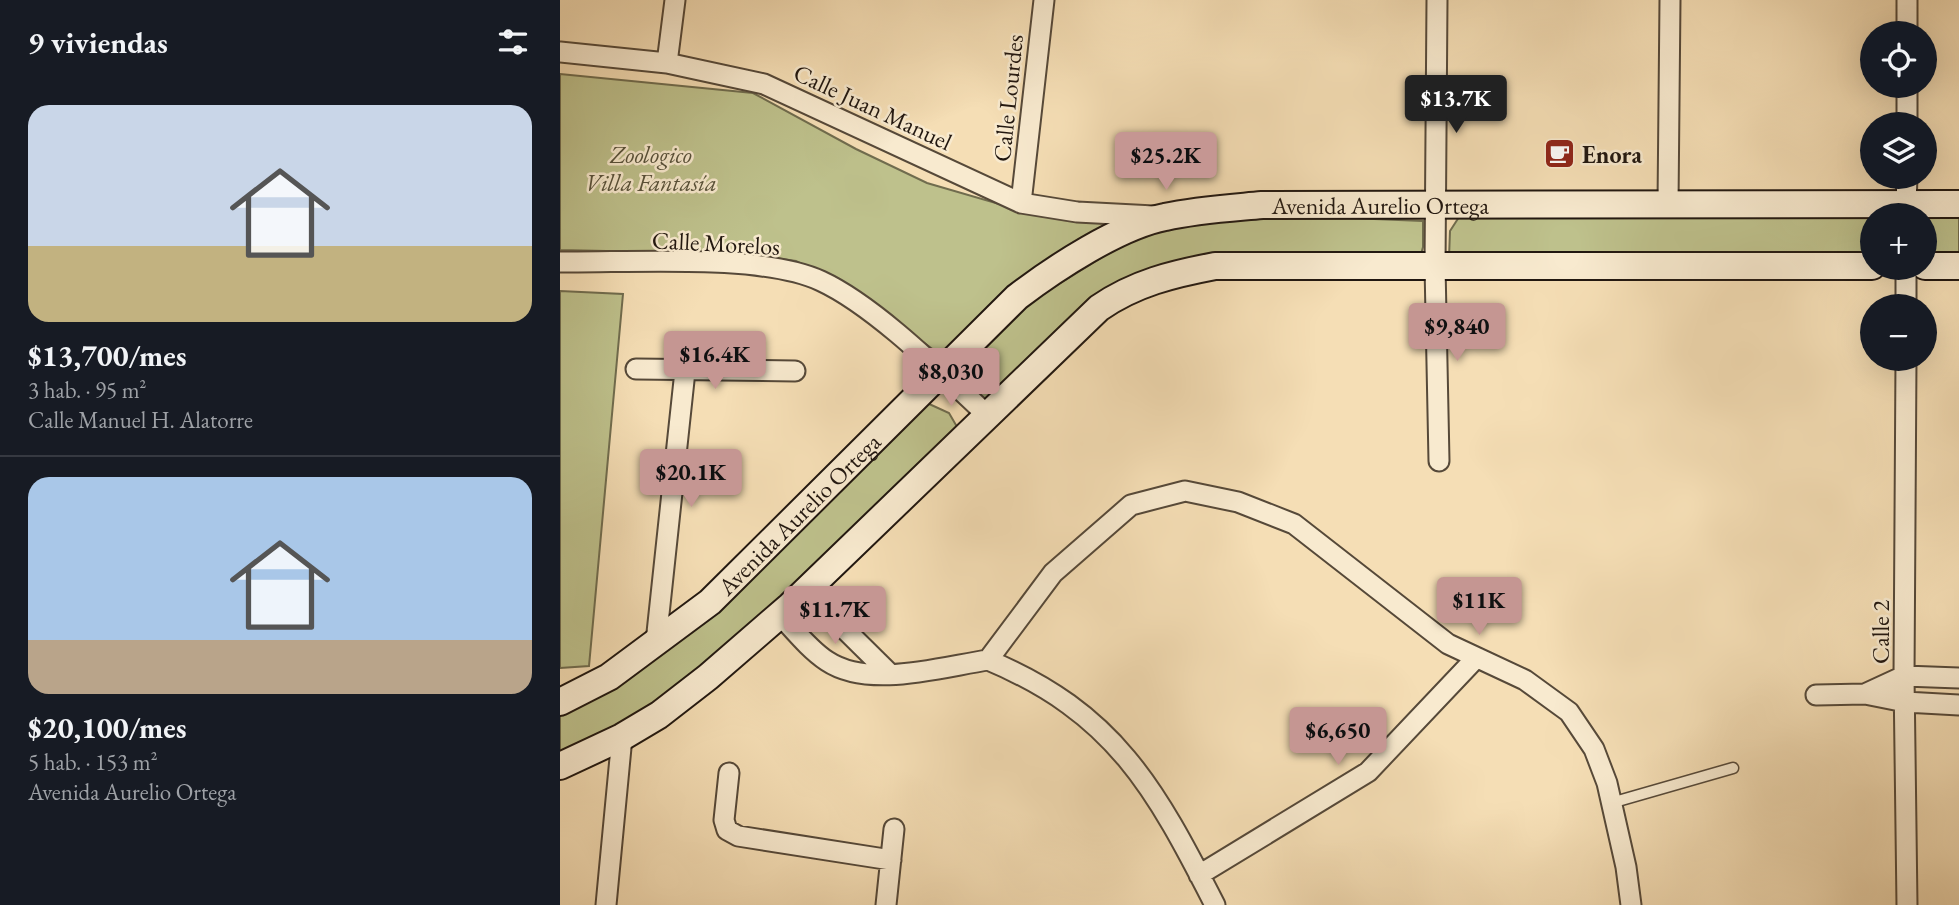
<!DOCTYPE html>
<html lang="es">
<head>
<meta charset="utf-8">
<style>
  body { margin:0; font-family:"EB Garamond",serif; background:#20242c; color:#f1f3f6; height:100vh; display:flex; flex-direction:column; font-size:26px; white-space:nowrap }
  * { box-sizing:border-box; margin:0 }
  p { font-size:23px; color:#9ea1a6 }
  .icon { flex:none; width:38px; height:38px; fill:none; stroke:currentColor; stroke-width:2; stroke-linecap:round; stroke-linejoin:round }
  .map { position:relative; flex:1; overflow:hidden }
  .sheet { display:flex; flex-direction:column; background:#171b24; width:560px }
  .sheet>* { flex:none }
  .fabs { position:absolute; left:1300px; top:21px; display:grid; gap:14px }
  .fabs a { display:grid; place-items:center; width:77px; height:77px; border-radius:50%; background:#171b24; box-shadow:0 7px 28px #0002; font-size:35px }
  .price { position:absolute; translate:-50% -60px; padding:0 16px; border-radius:7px; background:#c59692; color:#111; font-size:23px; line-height:46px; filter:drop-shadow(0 2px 4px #0008) }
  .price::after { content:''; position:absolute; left:50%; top:42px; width:21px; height:16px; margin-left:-10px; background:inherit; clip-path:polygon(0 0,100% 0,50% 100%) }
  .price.on { background:#222; color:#fff }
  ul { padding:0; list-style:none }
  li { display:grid; align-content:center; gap:14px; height:371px; padding:0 28px }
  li+li { border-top:2px solid #363941 }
  li span { display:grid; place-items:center; height:217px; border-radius:21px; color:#555 }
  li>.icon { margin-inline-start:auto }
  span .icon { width:126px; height:126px; fill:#fffc; stroke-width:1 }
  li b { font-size:30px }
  h2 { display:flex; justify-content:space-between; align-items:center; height:84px; padding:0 28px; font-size:30px }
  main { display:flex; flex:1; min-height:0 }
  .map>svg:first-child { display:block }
  .green { fill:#bec18c; stroke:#706c4e; stroke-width:2 }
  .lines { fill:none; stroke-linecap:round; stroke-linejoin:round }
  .lane-casing { stroke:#564939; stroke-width:13 }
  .street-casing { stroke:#564939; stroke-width:23 }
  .secondary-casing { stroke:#211710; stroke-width:30 }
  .lane { stroke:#f8eacf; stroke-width:10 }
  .street { stroke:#f8eacf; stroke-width:19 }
  .secondary { stroke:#f8eacf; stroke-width:26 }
  .labels { text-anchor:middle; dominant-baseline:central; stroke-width:5; stroke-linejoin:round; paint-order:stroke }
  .street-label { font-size:24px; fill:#211710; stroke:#f8eacf }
  .park-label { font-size:24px; font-style:italic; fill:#58523b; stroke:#f8eacf }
  .poi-label { font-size:24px; font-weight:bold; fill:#211710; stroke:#f8eacf; text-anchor:start }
</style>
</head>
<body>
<main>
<section class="sheet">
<h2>9 viviendas<svg class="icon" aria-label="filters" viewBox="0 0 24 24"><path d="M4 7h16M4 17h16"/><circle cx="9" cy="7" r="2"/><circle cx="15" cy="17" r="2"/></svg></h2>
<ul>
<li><span style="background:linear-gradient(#c9d6e8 65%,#c2b280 0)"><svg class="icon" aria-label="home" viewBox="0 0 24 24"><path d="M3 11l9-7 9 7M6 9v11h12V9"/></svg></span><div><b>$13,700/mes</b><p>3 hab. · 95 m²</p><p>Calle Manuel H. Alatorre</p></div></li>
<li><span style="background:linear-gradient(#a9c7e8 75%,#b9a48a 0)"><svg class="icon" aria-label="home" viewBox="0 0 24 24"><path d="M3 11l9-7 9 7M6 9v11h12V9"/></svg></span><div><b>$20,100/mes</b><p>5 hab. · 153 m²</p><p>Avenida Aurelio Ortega</p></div></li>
</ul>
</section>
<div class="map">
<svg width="1399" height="905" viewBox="0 0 1399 905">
  <rect width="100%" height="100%" fill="#f5deb5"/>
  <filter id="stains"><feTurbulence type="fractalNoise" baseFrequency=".00286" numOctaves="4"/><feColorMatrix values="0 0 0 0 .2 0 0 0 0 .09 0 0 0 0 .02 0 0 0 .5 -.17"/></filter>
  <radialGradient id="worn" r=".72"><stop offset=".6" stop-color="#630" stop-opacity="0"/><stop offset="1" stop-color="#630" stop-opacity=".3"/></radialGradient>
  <path class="green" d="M0,74L193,93L296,149L367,183L480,216L556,225L382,356L284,284L236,261L185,254L0,250Z
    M1399,213V265H1365V215H1312V265L889,258L890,231L901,214Z
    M694,214L863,221V247L858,265L576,284L430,410L398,377L401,368L470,302L576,236L618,222Z
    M0,291L63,294L29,666L0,668Z
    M367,403L389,413L400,432L129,684L0,761V709L47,687Z"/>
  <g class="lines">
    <defs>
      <path id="lane" d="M1051,803L1173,768"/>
      <path id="street" d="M877,0L875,266L879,461
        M1347,33V0
        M0,52L107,63L204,84L461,203L517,212L594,216
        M107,63L115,0
        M1347,124V86
        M461,203L484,0
        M1108,204L1110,0
        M1346,204L1347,177
        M0,262C69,263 201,253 261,281C315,306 383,374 427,415
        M1346,306V268
        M1346,359L1344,676L1347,905
        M76,369L235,371
        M246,591L330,674
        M220,615C234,630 250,650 267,661C309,689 381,667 428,660L493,573L571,505L625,491L678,502L734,524L888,644L965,680L1009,712L1034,749L1047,783L1066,867L1071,905
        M96,642L125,371
        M428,660C555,713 595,788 655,905
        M1305,694L1344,676L1399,678
        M1256,695L1305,694L1345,702L1399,705
        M169,773L164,820L167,830L178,836L331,860
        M639,875L808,772L916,658
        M46,905L62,737
        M326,905L334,829"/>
      <g id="secondary">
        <path d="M1365,266H1399"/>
        <path id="s1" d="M0,702L49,677L150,602L457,297C495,268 559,226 605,217C636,210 670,208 702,205L1399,204"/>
        <path d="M0,766L62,737L99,715L148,677L230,606L539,308C575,283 613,274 655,266H1312"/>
      </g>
    </defs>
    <use href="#lane" class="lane-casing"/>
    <use href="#street" class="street-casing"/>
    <use href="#secondary" class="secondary-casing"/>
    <use href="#lane" class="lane"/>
    <use href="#street" class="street"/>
    <use href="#secondary" class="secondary"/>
  </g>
  <defs>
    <symbol id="cafe-square" viewBox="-11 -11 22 22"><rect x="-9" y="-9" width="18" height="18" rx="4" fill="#8f2418" stroke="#f8eacf"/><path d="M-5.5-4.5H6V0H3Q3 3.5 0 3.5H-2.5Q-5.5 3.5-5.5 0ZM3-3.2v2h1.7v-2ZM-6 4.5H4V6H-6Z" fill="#fff"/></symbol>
  </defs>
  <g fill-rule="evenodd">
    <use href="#cafe-square" x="982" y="136" width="35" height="35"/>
  </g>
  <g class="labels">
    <g class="street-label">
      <text transform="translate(448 98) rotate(-84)">Calle Lourdes</text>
      <text transform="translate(313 107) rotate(25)">Calle Juan Manuel</text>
      <text stroke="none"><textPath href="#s1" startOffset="999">Avenida Aurelio Ortega</textPath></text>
      <text transform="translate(156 243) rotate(3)">Calle Morelos</text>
      <text stroke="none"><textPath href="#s1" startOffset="306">Avenida Aurelio Ortega</textPath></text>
      <text transform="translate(1320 632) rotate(-90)">Calle 2</text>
    </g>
    <g class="park-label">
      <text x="91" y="154">Zoologico<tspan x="91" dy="28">Villa Fantasía</tspan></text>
    </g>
    <g class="poi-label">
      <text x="1022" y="154">Enora</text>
    </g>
  </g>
  <rect width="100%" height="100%" filter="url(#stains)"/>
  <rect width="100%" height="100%" fill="url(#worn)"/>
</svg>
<div class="fabs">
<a><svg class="icon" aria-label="locate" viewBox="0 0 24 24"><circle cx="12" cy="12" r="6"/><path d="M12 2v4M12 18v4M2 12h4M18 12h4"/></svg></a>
<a><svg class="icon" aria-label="layers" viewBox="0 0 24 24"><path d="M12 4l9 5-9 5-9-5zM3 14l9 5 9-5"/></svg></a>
<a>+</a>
<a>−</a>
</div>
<b class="price on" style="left:896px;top:135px">$13.7K</b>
<b class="price" style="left:606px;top:192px">$25.2K</b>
<b class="price" style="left:897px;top:363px">$9,840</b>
<b class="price" style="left:155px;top:391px">$16.4K</b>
<b class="price" style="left:391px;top:408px">$8,030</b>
<b class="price" style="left:131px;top:509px">$20.1K</b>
<b class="price" style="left:919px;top:637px">$11K</b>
<b class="price" style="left:275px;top:646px">$11.7K</b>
<b class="price" style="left:778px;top:767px">$6,650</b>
</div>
</main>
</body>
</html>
